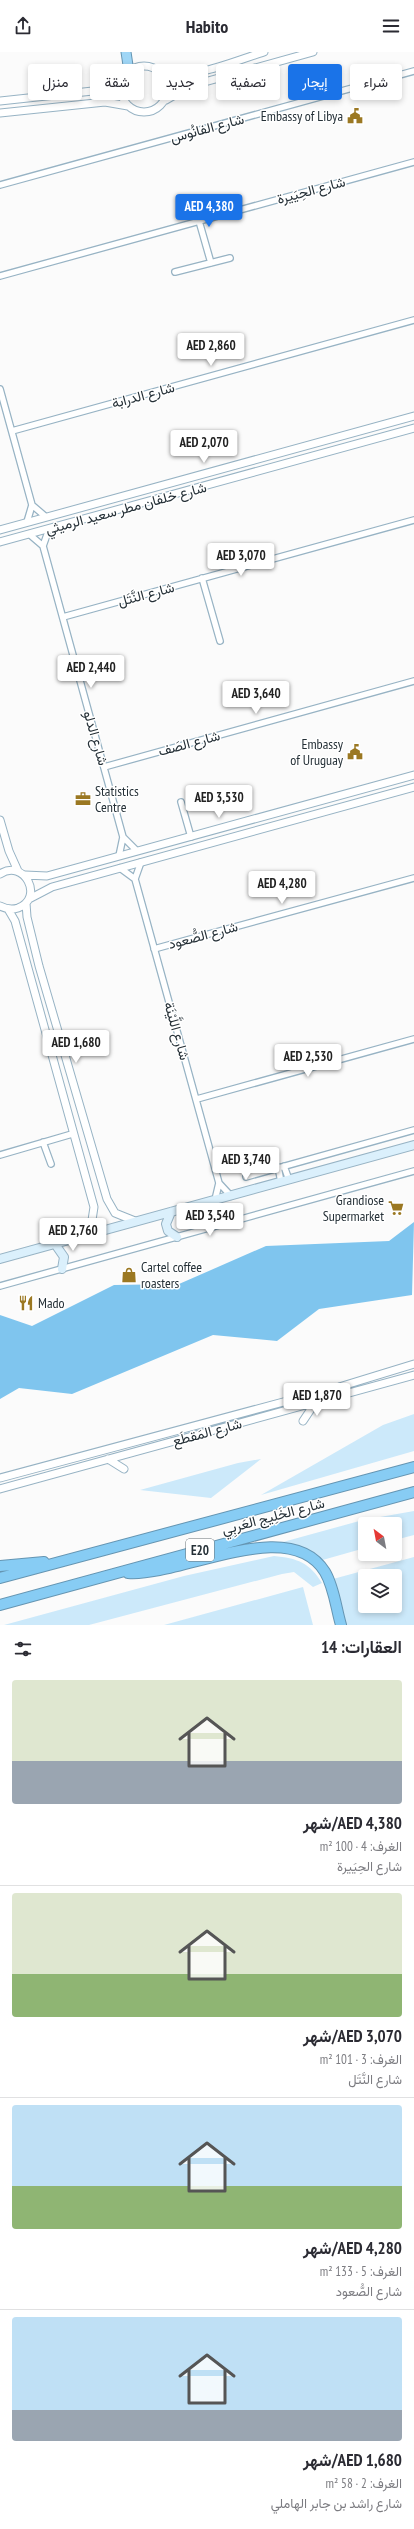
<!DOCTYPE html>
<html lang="ar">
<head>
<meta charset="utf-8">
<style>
  body { margin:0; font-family:"PT Sans Narrow",Vazirmatn,sans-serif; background:#f7f7f7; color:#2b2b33; direction:rtl; height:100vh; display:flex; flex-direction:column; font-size:15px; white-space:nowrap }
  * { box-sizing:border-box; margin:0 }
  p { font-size:13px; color:#7c7c81 }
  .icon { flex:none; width:22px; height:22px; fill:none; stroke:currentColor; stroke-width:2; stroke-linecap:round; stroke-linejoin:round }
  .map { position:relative; height:1573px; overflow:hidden; direction:ltr }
  .details { display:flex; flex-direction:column; background:#fff; flex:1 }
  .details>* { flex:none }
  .top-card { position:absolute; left:12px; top:12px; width:390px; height:36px; direction:rtl; display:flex; gap:8px }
  .needle { width:26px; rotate:328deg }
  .controls { position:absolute; left:358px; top:1465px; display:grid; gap:8px }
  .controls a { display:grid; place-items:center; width:44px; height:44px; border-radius:4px; background:#fff; box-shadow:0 2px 6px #0003; font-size:20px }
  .price { position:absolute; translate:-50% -34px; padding:0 9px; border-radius:4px; background:#fff; color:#222; font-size:13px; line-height:26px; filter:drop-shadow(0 1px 2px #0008) }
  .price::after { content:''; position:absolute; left:50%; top:24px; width:12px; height:9px; margin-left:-6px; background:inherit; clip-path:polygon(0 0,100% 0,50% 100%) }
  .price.current { background:#1a73e8; color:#fff }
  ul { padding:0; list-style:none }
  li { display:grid; align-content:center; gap:8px; height:212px; padding:0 12px }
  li+li { border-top:1px solid #e1e1e2 }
  li span { display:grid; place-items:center; height:124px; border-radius:4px; color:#555 }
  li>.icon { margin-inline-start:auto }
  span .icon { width:72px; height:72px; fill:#fffc; stroke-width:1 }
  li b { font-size:17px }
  h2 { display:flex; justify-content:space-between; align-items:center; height:48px; padding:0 12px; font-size:17px }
  .tag { padding:0 14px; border-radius:4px; background:#fff; box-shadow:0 2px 6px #0003; font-size:14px; line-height:36px }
  .tag.current { background:#1a73e8; color:#fff }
  header { display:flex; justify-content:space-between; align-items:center; height:52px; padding:0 12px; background:#fff; font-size:18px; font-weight:600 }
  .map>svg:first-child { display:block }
  .green { fill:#cce9fa; fill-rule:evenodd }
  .water { fill:#7fc5ee }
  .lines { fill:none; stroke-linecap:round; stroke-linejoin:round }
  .minor-casing { stroke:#97b3c4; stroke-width:8 }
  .tertiary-casing { stroke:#97b3c4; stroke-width:9 }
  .secondary-casing { stroke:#97b3c4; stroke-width:10 }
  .trunk-casing { stroke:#6595b2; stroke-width:11 }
  .motorway-casing { stroke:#6595b2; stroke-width:12 }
  .minor { stroke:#fff; stroke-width:5.5 }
  .tertiary { stroke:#fff; stroke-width:7 }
  .secondary { stroke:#dbf0fc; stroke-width:8 }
  .trunk { stroke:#9fd6f6; stroke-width:9 }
  .motorway { stroke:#87ccf4; stroke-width:10 }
  .labels { text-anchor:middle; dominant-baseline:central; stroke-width:3; stroke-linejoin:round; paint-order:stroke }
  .shield { fill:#fff; stroke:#666e73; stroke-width:1 }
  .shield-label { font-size:13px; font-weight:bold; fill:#253037 }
  .poi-label { font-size:14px; fill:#253037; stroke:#fff; text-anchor:end }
  .street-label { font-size:14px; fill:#253037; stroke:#fff }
</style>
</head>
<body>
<header><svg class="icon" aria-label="menu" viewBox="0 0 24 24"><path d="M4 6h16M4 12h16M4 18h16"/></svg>Habito<svg class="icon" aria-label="share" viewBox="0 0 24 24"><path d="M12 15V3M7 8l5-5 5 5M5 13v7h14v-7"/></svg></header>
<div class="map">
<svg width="414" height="1573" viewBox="0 0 414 1573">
  <rect width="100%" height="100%" fill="#fbfbfb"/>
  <path class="green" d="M414,1362V1399L261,1443L383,1373Z
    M261,1407L211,1446L140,1438L238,1411Z
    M414,1459V1483L395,1488V1472H365V1496L319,1509L272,1493L363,1468Z
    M274,1504C297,1506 310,1511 322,1531L313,1535L294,1520L282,1522L89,1573H4L184,1524Z
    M414,1505V1573H344L333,1527ZM365,1524H395V1554H365Z
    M303,1535L313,1573H164Z"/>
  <path class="water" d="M414,1170L412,1243L319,1257L277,1289L213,1283L72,1342L19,1336L0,1347V1263L32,1274L114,1233L179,1232L266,1194L389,1189Z"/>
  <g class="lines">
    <defs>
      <path id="minor" d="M0,133L414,19
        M199,169L211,211
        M175,220L230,206
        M0,224L414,110
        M0,337L32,453L46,465
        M12,379L414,268
        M27,470L32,453
        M49,477L43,494L123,785L137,799
        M29,482L43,494
        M202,526L220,589
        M63,565L414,468
        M104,715L414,629
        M181,750L191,785
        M119,804L123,785
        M141,810L135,827L219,1131L231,1144
        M120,816L135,827
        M154,897L414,826
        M197,1047L414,987
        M43,1090L51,1112
        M0,1103L72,1082
        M284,1114L289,1128
        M278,1115L281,1130
        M246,1125L414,1078
        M215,1148L219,1131
        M0,1234L414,1119"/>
      <path id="tertiary" d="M121 37a23 23 0 1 1 46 0a23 23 0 1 1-46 0Z
        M160,19C186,31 237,8 264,0
        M166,48L190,34L313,0
        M0,49L102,38L123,26
        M0,61L105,50L128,54
        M0,478L414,364
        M0,490L414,376
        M0,768L9,799L18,819
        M0,822C24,806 45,846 18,856C12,858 6,857 0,854
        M25,823L47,824L414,723
        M29,847L52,835L414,735
        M26,851L27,865L39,914L107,1147L115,1161L135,1169
        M8,857L15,869L94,1155L92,1168L83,1184
        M303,1369L315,1351
        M108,1407L124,1417
        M0,1426L339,1335L414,1312
        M0,1437L414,1323"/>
      <path id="secondary" d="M171,1160L166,1172L168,1179L177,1185
        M55,1192L64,1205L62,1217
        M0,1207L414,1093"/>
      <path id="trunk" d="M126,0L129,20"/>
      <path id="motorway" d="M0,1514L44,1510
        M128,1521C181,1525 289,1462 325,1520C334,1535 336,1556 341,1573
        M0,1526L414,1415
        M0,1553L414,1440"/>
    </defs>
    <use href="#minor" class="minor-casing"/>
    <use href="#tertiary" class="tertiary-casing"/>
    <use href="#secondary" class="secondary-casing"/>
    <use href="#trunk" class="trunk-casing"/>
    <use href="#motorway" class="motorway-casing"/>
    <use href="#minor" class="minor"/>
    <use href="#tertiary" class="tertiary"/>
    <use href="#secondary" class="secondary"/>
    <use href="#trunk" class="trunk"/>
    <use href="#motorway" class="motorway"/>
  </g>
  <defs>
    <symbol id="civic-bare" viewBox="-9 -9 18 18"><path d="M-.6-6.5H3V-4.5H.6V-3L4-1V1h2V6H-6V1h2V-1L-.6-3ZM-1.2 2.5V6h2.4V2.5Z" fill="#9b7822" stroke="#fff" stroke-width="2.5" paint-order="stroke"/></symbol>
    <symbol id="office-bare" viewBox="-9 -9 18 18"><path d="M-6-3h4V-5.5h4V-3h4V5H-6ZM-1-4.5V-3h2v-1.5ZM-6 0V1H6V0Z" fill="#9b7822" stroke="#fff" stroke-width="2.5" paint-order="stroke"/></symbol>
    <symbol id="supermarket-bare" viewBox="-9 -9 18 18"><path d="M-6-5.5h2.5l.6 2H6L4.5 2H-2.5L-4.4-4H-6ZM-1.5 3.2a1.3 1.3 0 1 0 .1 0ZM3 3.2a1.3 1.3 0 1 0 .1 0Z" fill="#9b7822" stroke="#fff" stroke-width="2.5" paint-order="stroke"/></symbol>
    <symbol id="shop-bare" viewBox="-9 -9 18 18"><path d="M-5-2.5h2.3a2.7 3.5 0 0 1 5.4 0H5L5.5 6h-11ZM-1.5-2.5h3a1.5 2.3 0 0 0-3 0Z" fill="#9b7822" stroke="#fff" stroke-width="2.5" paint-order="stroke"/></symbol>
    <symbol id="restaurant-bare" viewBox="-9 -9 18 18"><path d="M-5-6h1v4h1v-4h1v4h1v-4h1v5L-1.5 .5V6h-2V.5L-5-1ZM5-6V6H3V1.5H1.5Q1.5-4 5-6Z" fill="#9b7822" stroke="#fff" stroke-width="2.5" paint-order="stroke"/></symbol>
  </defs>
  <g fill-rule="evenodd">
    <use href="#civic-bare" x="344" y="53" width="22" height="22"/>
    <use href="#civic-bare" x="344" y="689" width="22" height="22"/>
    <use href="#office-bare" x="72" y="736" width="22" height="22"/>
    <use href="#supermarket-bare" x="385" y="1145" width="22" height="22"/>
    <use href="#shop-bare" x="118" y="1212" width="22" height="22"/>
    <use href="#restaurant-bare" x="15" y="1240" width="22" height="22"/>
  </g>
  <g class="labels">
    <rect class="shield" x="186" y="1487" width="28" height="22" rx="3"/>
    <g class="shield-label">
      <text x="200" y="1498">E20</text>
    </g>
    <g class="poi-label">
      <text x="343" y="64">Embassy of Libya</text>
      <text x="343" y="692">Embassy<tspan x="343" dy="16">of Uruguay</tspan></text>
      <text x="95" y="739" text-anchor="start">Statistics<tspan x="95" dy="16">Centre</tspan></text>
      <text x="384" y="1148">Grandiose<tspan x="384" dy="16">Supermarket</tspan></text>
      <text x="141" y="1215" text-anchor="start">Cartel coffee<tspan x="141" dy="16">roasters</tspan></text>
      <text x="38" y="1251" text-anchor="start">Mado</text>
    </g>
    <g class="street-label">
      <text transform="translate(207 76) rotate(-15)">شارع الفانُوس</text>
      <text transform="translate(311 138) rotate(-15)">شارع الحِيَيرة</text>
      <text transform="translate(143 343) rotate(-15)">شارع الدرابة</text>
      <text transform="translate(126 456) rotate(-15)">شارع خلفان مطر سعيد الرميثي</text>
      <text transform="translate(146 542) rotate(-15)">شارع النَّتَل</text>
      <text transform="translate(96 686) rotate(74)">شارع الدلو</text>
      <text transform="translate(189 691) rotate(-15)">شارع الصَف</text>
      <text transform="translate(203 883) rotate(-15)">شارع الصُّعود</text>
      <text transform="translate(177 979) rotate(74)">شارع اللَّيْنَة</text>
      <text transform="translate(207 1380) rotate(-15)">شارع المَقطَع</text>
      <text transform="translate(273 1464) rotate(-15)">شارع الخَلِيج العَربِي</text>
    </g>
  </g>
</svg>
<div class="controls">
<a><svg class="needle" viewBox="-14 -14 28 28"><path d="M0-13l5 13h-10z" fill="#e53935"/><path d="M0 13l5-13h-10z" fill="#7c7c81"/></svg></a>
<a><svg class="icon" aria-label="layers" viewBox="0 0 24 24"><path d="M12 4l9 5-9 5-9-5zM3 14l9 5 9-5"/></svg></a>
</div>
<b class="price current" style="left:209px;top:176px">AED 4,380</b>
<b class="price" style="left:211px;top:315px">AED 2,860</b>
<b class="price" style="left:204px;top:412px">AED 2,070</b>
<b class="price" style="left:241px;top:525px">AED 3,070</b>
<b class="price" style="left:91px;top:637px">AED 2,440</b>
<b class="price" style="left:256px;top:663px">AED 3,640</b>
<b class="price" style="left:219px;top:767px">AED 3,530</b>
<b class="price" style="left:282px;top:853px">AED 4,280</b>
<b class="price" style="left:76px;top:1012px">AED 1,680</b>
<b class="price" style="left:308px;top:1026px">AED 2,530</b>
<b class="price" style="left:246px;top:1129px">AED 3,740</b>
<b class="price" style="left:210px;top:1185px">AED 3,540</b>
<b class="price" style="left:73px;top:1200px">AED 2,760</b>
<b class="price" style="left:317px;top:1365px">AED 1,870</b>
<div class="top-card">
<a class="tag">شراء</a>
<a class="tag current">إيجار</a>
<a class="tag">تصفية</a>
<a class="tag">جديد</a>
<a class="tag">شقة</a>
<a class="tag">منزل</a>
</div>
</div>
<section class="details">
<h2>العقارات: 14<svg class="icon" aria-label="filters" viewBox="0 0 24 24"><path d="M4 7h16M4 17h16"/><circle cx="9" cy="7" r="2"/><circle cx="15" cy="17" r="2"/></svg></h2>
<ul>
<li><span style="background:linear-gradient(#dfe7d0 65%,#9aa5b1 0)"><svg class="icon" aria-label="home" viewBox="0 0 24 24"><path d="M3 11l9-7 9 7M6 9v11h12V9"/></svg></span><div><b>AED 4,380/شهر</b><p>الغرف: 4 · 100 m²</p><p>شارع الحِيَيرة</p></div></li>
<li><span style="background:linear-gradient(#dfe7d0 65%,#8fb573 0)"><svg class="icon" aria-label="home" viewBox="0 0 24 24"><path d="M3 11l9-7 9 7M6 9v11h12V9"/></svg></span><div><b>AED 3,070/شهر</b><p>الغرف: 3 · 101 m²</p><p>شارع النَّتَل</p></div></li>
<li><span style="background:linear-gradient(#bfe0f5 65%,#8fb573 0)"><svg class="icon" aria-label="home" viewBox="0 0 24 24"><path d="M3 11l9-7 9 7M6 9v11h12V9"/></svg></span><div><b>AED 4,280/شهر</b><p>الغرف: 5 · 133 m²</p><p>شارع الصُّعود</p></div></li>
<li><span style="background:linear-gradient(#bfe0f5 75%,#9aa5b1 0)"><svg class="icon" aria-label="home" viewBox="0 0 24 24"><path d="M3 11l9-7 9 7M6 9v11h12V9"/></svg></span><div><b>AED 1,680/شهر</b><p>الغرف: 2 · 58 m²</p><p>شارع راشد بن جابر الهاملي</p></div></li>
</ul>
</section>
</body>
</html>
